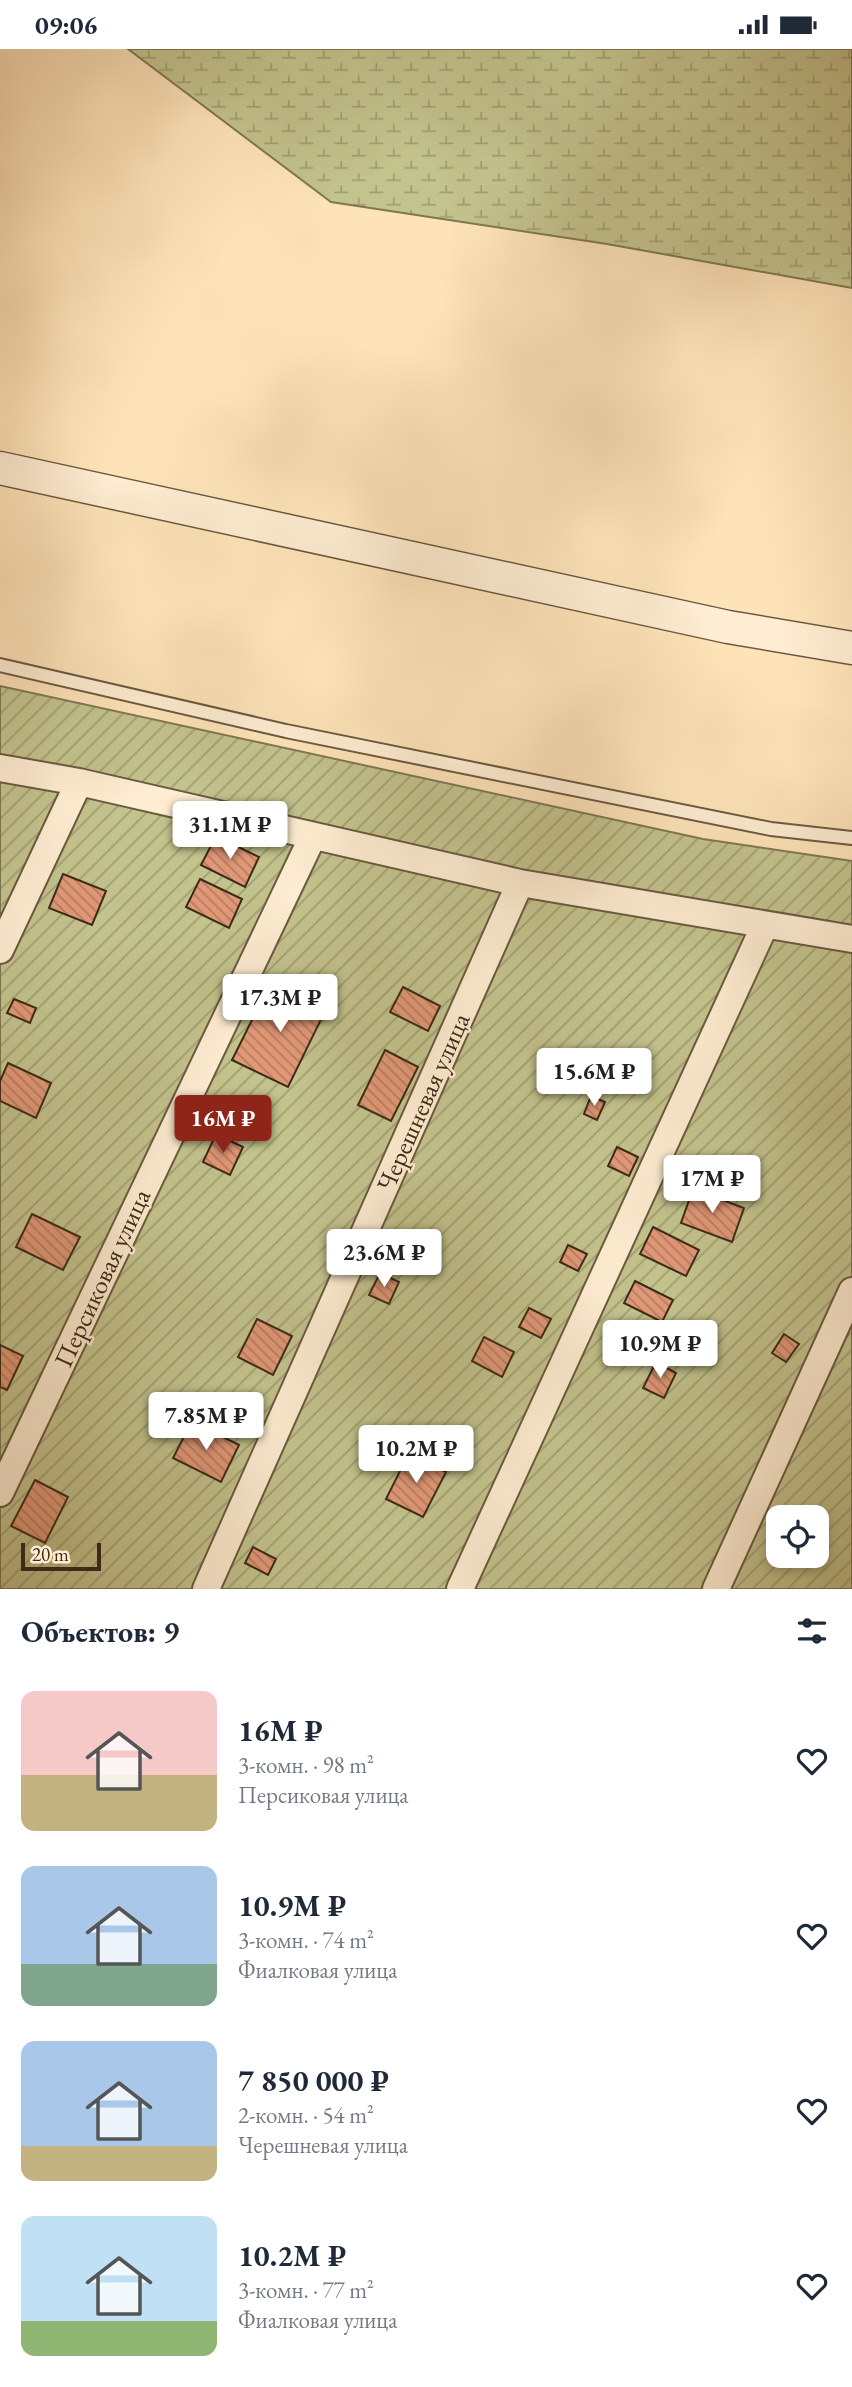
<!DOCTYPE html>
<html lang="ru">
<head>
<meta charset="utf-8">
<style>
  body { margin:0; font-family:"EB Garamond",serif; background:#f6f6f7; color:#1f2937; height:100vh; display:flex; flex-direction:column; font-size:26px; white-space:nowrap }
  * { box-sizing:border-box; margin:0 }
  p { font-size:23px; color:#747a83 }
  .icon { flex:none; width:38px; height:38px; fill:none; stroke:currentColor; stroke-width:2; stroke-linecap:round; stroke-linejoin:round }
  .map { position:relative; height:1540px; overflow:hidden }
  .details { display:flex; flex-direction:column; background:#fff; flex:1 }
  .details>* { flex:none }
  .controls { position:absolute; left:766px; top:1456px; display:grid; gap:14px }
  .controls a { display:grid; place-items:center; width:63px; height:63px; border-radius:14px; background:#fff; box-shadow:0 4px 10px #0003; font-size:35px }
  .scale { position:absolute; left:21px; bottom:18px; width:80px; box-sizing:border-box; padding-left:7px; border:4px solid #3c2b16; border-top:0; font-size:19px; line-height:24px; white-space:nowrap; color:#3c2b16; -webkit-text-stroke:5px #feedd2; paint-order:stroke }
  .price { position:absolute; translate:-50% -60px; padding:0 16px; border-radius:7px; background:#fff; color:#222; font-size:23px; line-height:46px; filter:drop-shadow(0 2px 4px #0008) }
  .price::after { content:''; position:absolute; left:50%; top:42px; width:21px; height:16px; margin-left:-10px; background:inherit; clip-path:polygon(0 0,100% 0,50% 100%) }
  .price.selected { background:#8f2418; color:#fff }
  ul { padding:0; list-style:none }
  li { display:flex; align-items:center; gap:21px; height:175px; padding:0 21px }
  li span { display:grid; place-items:center; flex:none; width:196px; height:140px; border-radius:14px; color:#555 }
  li>.icon { margin-inline-start:auto }
  span .icon { width:84px; height:84px; fill:#fffc; stroke-width:1 }
  li b { font-size:30px }
  h2 { display:flex; justify-content:space-between; align-items:center; height:84px; padding:0 21px; font-size:30px }
  .status { display:flex; justify-content:space-between; align-items:center; height:49px; padding:0 35px; background:#fff; direction:ltr }
  .status svg { height:19px; fill:currentColor }
  .map>svg:first-child { display:block }
  .wetland { fill:url(#wetland-marsh); stroke:#807752; stroke-width:2 }
  .garden { fill:url(#garden-furrows); stroke:#807752; stroke-width:2; fill-rule:evenodd }
  .building { fill:url(#building-back-hatch); stroke:#3c2b16; stroke-width:2 }
  .lines { fill:none; stroke-linecap:round; stroke-linejoin:round }
  .service-casing { stroke:#6c593f; stroke-width:16 }
  .minor-casing { stroke:#6c593f; stroke-width:30 }
  .tertiary-casing { stroke:#6c593f; stroke-width:35 }
  .service { stroke:#feedd2; stroke-width:12 }
  .minor { stroke:#feedd2; stroke-width:26 }
  .tertiary { stroke:#feedd2; stroke-width:32 }
  .labels { text-anchor:middle; dominant-baseline:central; stroke-width:5; stroke-linejoin:round; paint-order:stroke }
  .street-label { font-size:26px; fill:#3c2b16; stroke:#feedd2 }
</style>
</head>
<body>
<div class="status"><b>09:06</b><svg viewBox="0 0 49 12"><path d="M0 12V9h3v3zM5 12V6h3v6zM10 12V3h3v9zM15 12V0h3v12zM26 1h20v11H26zM47 4h2v5h-2z"/></svg></div>
<div class="map">
<svg width="852" height="1540" viewBox="0 0 852 1540">
  <defs>
    <pattern id="wetland-marsh" width="20" height="14" patternUnits="userSpaceOnUse" patternTransform="scale(1.75)"><rect width="20" height="14" fill="#c3c38d"/><path d="M1 5h8M5 5V1M11 12h8M15 12V8" fill="none" stroke="#a09f72"/></pattern>
    <pattern id="garden-furrows" width="10" height="10" patternUnits="userSpaceOnUse" patternTransform="scale(1.75)"><rect width="10" height="10" fill="#c3c38d"/><path d="M-1 1l2-2M0 10L10 0M9 11l2-2" fill="none" stroke="#a09f72"/></pattern>
    <pattern id="building-back-hatch" width="6" height="6" patternUnits="userSpaceOnUse" patternTransform="scale(1.75)"><rect width="6" height="6" fill="#e19877"/><path d="M-1 5l2 2M0 0l6 6M5-1l2 2" fill="none" stroke="#b87c61"/></pattern>
  </defs>
  <rect width="100%" height="100%" fill="#fee3b9"/>
  <filter id="stains"><feTurbulence type="fractalNoise" baseFrequency=".00286" numOctaves="4"/><feColorMatrix values="0 0 0 0 .2 0 0 0 0 .09 0 0 0 0 .02 0 0 0 .5 -.17"/></filter>
  <radialGradient id="worn" r=".72"><stop offset=".6" stop-color="#630" stop-opacity="0"/><stop offset="1" stop-color="#630" stop-opacity=".3"/></radialGradient>
  <path class="wetland" d="M128,0H852V239L607,195L331,153Z"/>
  <path class="garden" d="M0,637L703,790L852,812V1540H0ZM779,1468H817V1507H779Z"/>
  <path class="building" d="M216,787L259,808L245,838L201,816Z
    M63,825L106,842L92,876L49,859Z
    M200,830L242,850L229,879L186,858Z
    M272,931L327,958L288,1038L232,1011Z
    M403,938L440,957L428,982L390,963Z
    M14,950L36,959L30,974L7,964Z
    M385,1001L418,1018L391,1072L358,1056Z
    M8,1014L51,1034L36,1069L0,1052V1032Z
    M591,1047L605,1053L597,1071L584,1065Z
    M216,1085L243,1098L230,1126L203,1113Z
    M617,1098L638,1108L629,1127L608,1117Z
    M693,1140L744,1159L732,1193L681,1174Z
    M32,1165L80,1188L63,1221L16,1198Z
    M653,1178L699,1201L686,1227L640,1205Z
    M568,1196L587,1205L578,1222L560,1213Z
    M380,1224L399,1233L389,1255L369,1246Z
    M635,1232L673,1251L662,1273L624,1254Z
    M529,1259L551,1270L541,1289L519,1278Z
    M257,1270L292,1287L273,1326L238,1308Z
    M784,1285L799,1295L786,1313L772,1304Z
    M484,1288L514,1303L502,1328L472,1312Z
    M0,1296L23,1307L7,1341L0,1338Z
    M656,1313L676,1324L664,1349L643,1339Z
    M192,1372L239,1396L221,1433L173,1409Z
    M409,1404L446,1423L423,1468L386,1450Z
    M35,1431L68,1448L45,1494L11,1477Z
    M253,1498L276,1510L268,1526L245,1514Z"/>
  <g class="lines">
    <defs>
      <path id="service" d="M0,616L286,682L771,780L852,789"/>
      <path id="minor" d="M0,719L79,733L520,834L852,890
        M0,901L79,733
        M0,1444L313,787
        M206,1540L520,834
        M460,1540L764,878
        M716,1540L852,1242"/>
      <path id="tertiary" d="M0,419L728,578L852,599"/>
    </defs>
    <use href="#service" class="service-casing"/>
    <use href="#minor" class="minor-casing"/>
    <use href="#tertiary" class="tertiary-casing"/>
    <use href="#service" class="service"/>
    <use href="#minor" class="minor"/>
    <use href="#tertiary" class="tertiary"/>
  </g>
  <g class="labels">
    <g class="street-label">
      <text transform="translate(423 1053) rotate(-66)">Черешневая улица</text>
      <text transform="translate(102 1229) rotate(-65)">Персиковая улица</text>
    </g>
  </g>
  <rect width="100%" height="100%" filter="url(#stains)"/>
  <rect width="100%" height="100%" fill="url(#worn)"/>
</svg>
<div class="controls">
<a><svg class="icon" aria-label="locate" viewBox="0 0 24 24"><circle cx="12" cy="12" r="6"/><path d="M12 2v4M12 18v4M2 12h4M18 12h4"/></svg></a>
</div>
<div class="scale">20 m</div>
<b class="price" style="left:230px;top:812px">31.1M ₽</b>
<b class="price" style="left:280px;top:985px">17.3M ₽</b>
<b class="price" style="left:594px;top:1059px">15.6M ₽</b>
<b class="price selected" style="left:223px;top:1106px">16M ₽</b>
<b class="price" style="left:712px;top:1166px">17M ₽</b>
<b class="price" style="left:384px;top:1240px">23.6M ₽</b>
<b class="price" style="left:660px;top:1331px">10.9M ₽</b>
<b class="price" style="left:206px;top:1403px">7.85M ₽</b>
<b class="price" style="left:416px;top:1436px">10.2M ₽</b>
</div>
<section class="details">
<h2>Объектов: 9<svg class="icon" aria-label="filters" viewBox="0 0 24 24"><path d="M4 7h16M4 17h16"/><circle cx="9" cy="7" r="2"/><circle cx="15" cy="17" r="2"/></svg></h2>
<ul>
<li><span style="background:linear-gradient(#f6c9c9 60%,#c2b280 0)"><svg class="icon" aria-label="home" viewBox="0 0 24 24"><path d="M3 11l9-7 9 7M6 9v11h12V9"/></svg></span><div><b>16M ₽</b><p>3-комн. · 98 m²</p><p>Персиковая улица</p></div><svg class="icon" aria-label="heart" viewBox="0 0 24 24"><path d="M12 20l-8-8c-3-5 5-10 8-4 3-6 11-1 8 4z"/></svg></li>
<li><span style="background:linear-gradient(#a9c7e8 70%,#7fa58c 0)"><svg class="icon" aria-label="home" viewBox="0 0 24 24"><path d="M3 11l9-7 9 7M6 9v11h12V9"/></svg></span><div><b>10.9M ₽</b><p>3-комн. · 74 m²</p><p>Фиалковая улица</p></div><svg class="icon" aria-label="heart" viewBox="0 0 24 24"><path d="M12 20l-8-8c-3-5 5-10 8-4 3-6 11-1 8 4z"/></svg></li>
<li><span style="background:linear-gradient(#a9c7e8 75%,#c2b280 0)"><svg class="icon" aria-label="home" viewBox="0 0 24 24"><path d="M3 11l9-7 9 7M6 9v11h12V9"/></svg></span><div><b>7 850 000 ₽</b><p>2-комн. · 54 m²</p><p>Черешневая улица</p></div><svg class="icon" aria-label="heart" viewBox="0 0 24 24"><path d="M12 20l-8-8c-3-5 5-10 8-4 3-6 11-1 8 4z"/></svg></li>
<li><span style="background:linear-gradient(#bfe0f5 75%,#8fb573 0)"><svg class="icon" aria-label="home" viewBox="0 0 24 24"><path d="M3 11l9-7 9 7M6 9v11h12V9"/></svg></span><div><b>10.2M ₽</b><p>3-комн. · 77 m²</p><p>Фиалковая улица</p></div><svg class="icon" aria-label="heart" viewBox="0 0 24 24"><path d="M12 20l-8-8c-3-5 5-10 8-4 3-6 11-1 8 4z"/></svg></li>
</ul>
</section>
</body>
</html>
